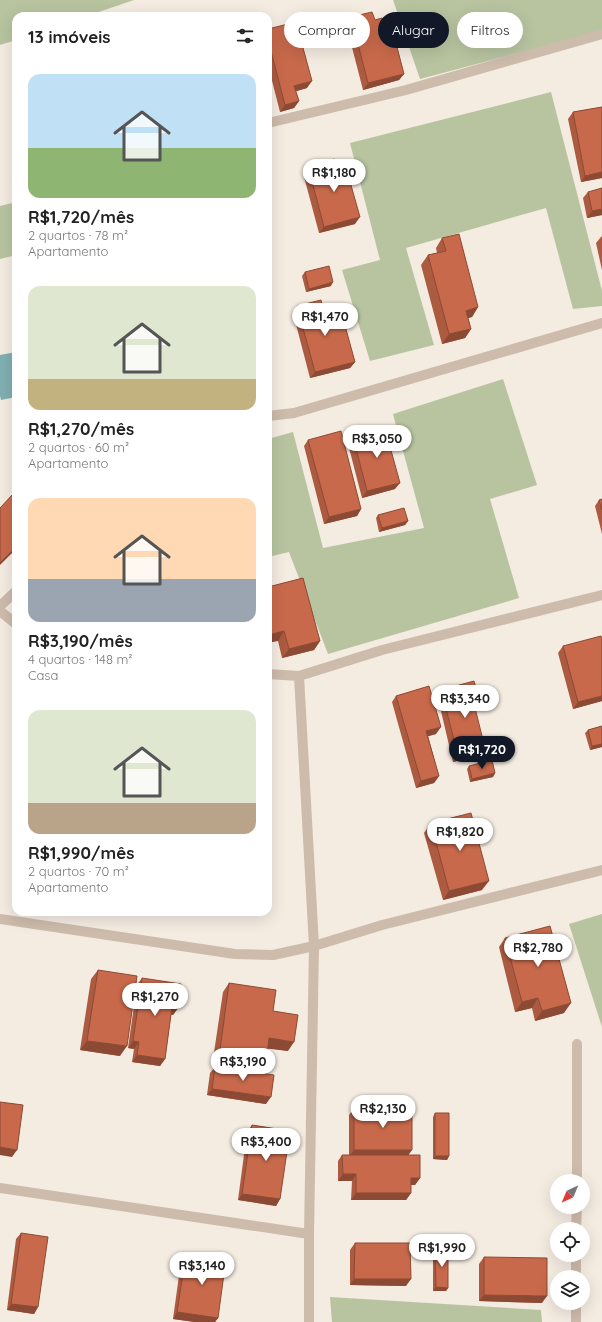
<!DOCTYPE html>
<html lang="pt">
<head>
<meta charset="utf-8">
<style>
  body { margin:0; font-family:Quicksand,sans-serif; background:#f2f2f2; color:#222; height:100vh; display:flex; flex-direction:column; font-size:15px; white-space:nowrap }
  * { box-sizing:border-box; margin:0 }
  p { font-size:13px; color:#767676 }
  .icon { flex:none; width:22px; height:22px; fill:none; stroke:currentColor; stroke-width:2; stroke-linecap:round; stroke-linejoin:round }
  .map { position:relative; flex:1; overflow:hidden }
  .sheet { position:absolute; left:12px; top:12px; width:260px; height:904px; display:flex; flex-direction:column; background:#fff; border-radius:12px; box-shadow:0 4px 16px #0002 }
  .sheet>* { flex:none }
  .top-card { position:absolute; left:284px; top:12px; width:258px; height:36px; display:flex; gap:8px }
  .needle { width:26px; rotate:224deg }
  .fabs { position:absolute; left:550px; top:1174px; display:grid; gap:8px }
  .fabs a { display:grid; place-items:center; width:40px; height:40px; border-radius:50%; background:#fff; box-shadow:0 4px 16px #0002; font-size:20px }
  .price { position:absolute; translate:-50% -34px; padding:0 9px; border-radius:14px; background:#fff; color:#222; font-size:13px; line-height:26px; filter:drop-shadow(0 1px 2px #0008) }
  .price::after { content:''; position:absolute; left:50%; top:24px; width:12px; height:9px; margin-left:-6px; background:inherit; clip-path:polygon(0 0,100% 0,50% 100%) }
  .price.active { background:#111827; color:#fff }
  ul { padding:0; list-style:none }
  li { display:grid; align-content:center; gap:8px; height:212px; padding:0 16px }
  li span { display:grid; place-items:center; height:124px; border-radius:12px; color:#555 }
  li>.icon { margin-inline-start:auto }
  span .icon { width:72px; height:72px; fill:#fffc; stroke-width:1 }
  li b { font-size:17px }
  h2 { display:flex; justify-content:space-between; align-items:center; height:48px; padding:0 16px; font-size:17px }
  .tag { padding:0 14px; border-radius:18px; background:#fff; box-shadow:0 4px 16px #0002; font-size:14px; line-height:36px }
  .tag.active { background:#111827; color:#fff }
  .map>svg:first-child { display:block }
  .green { fill:#b8c4a0 }
  .water { fill:#7fb0b2 }
  .lines { fill:none; stroke-linecap:round; stroke-linejoin:round }
  .minor { stroke:#cdbbac; stroke-width:10 }
  .wall { fill:#ac5a40 }
  .shaded-wall { fill:#8c4a34 }
  .building { fill:#c8694b; stroke:#8c4a34 }
</style>
</head>
<body>
<div class="map">
<svg width="602" height="1322" viewBox="0 0 602 1322">
  <rect width="100%" height="100%" fill="#f4ebe1"/>
  <path class="green" d="M0,0H134L87,16H16V40L0,45Z
    M393,0H602V31L420,79Z
    M551,92L602,291V306L573,309L546,208L406,248L434,345L370,361L342,270L380,260L350,143Z
    M16,202V255L0,259V206Z
    M503,379L537,485L490,499L519,598L328,654L289,552L268,557V439L293,432L323,548L424,528L393,414Z
    M602,914V1027L569,924Z
    M330,1297L541,1310L542,1322H332Z"/>
  <path class="water" d="M16,352V397L1,400L0,396V355Z"/>
  <g class="lines">
    <path class="minor" d="M268,123L406,90L602,34
      M268,416L294,413L602,323
      M0,606L16,591
      M0,611L16,624
      M268,674L299,676L382,650L602,595
      M299,676L314,946L309,1234V1322
      M0,919L235,954L273,955L314,946L382,925L602,870
      M577,1181V1044
      M0,1188L309,1234
      M576,1229L577,1207
      M576,1277V1255
      M576,1322V1303"/>
  </g>
  <path class="wall" d="M351,17L375,20L385,30L404,74L399,80L363,90L346,24Z
    M268,29L307,88L296,91L299,101L294,108L280,112L268,65Z
    M602,107V178L581,182L568,119L573,112Z
    M308,166H336L355,224L319,233L303,173Z
    M588,192L602,215L587,218L583,198Z
    M602,236V270L596,243L601,237Z
    M442,238L478,307L472,317L468,318L471,329L465,338L442,344L421,265L428,255L437,253L436,248Z
    M305,272L331,286L306,292L302,276Z
    M297,306L325,315L355,362L350,368L310,378L293,313Z
    M353,437L393,442L390,447L395,489L362,498L348,444Z
    M308,440L361,509L357,516L324,524L304,446Z
    M602,499V534L595,506L599,500Z
    M378,515L408,521L405,525L379,532L376,518Z
    M268,587L320,641L314,650L282,658L278,641Z
    M563,646L602,701L573,709L558,653Z
    M452,687L474,705L480,755L453,762L440,707L444,701L448,700L447,693Z
    M396,696L436,734L428,736L439,776L434,783L416,788L392,702Z
    M602,726V747L590,750L585,733L588,730Z
    M469,766L495,773L493,777L470,782L467,769Z
    M431,823L482,890L443,900L424,833Z
    M505,938L564,1013L535,1021L532,1008L515,1012L499,947Z
    M98,970L120,1056L80,1050L91,979Z
    M142,978L178,1008L173,1015L171,1014L165,1059L160,1066L132,1062L134,1049L128,1048L137,985Z
    M229,983L273,1011L288,1051L268,1048L259,1073L266,1104L207,1095L210,1073L215,1067L212,1066L223,992Z
    M354,1108L409,1155L420,1178L415,1185H411V1193L406,1200H351L352,1181H338V1161L342,1155H349V1115Z
    M435,1113L449,1156L447,1160L433,1159V1117Z
    M252,1125L280,1199L276,1206L238,1200L247,1132Z
    M21,1233L38,1307L34,1314L7,1310L16,1239Z
    M355,1243L406,1286L350,1285V1250Z
    M435,1250L448,1288L446,1291H433V1254Z
    M186,1254L218,1318L215,1322H195L173,1319L181,1261Z
    M484,1257L542,1303L479,1301V1264Z"/>
  <path class="shaded-wall" d="M404,74L399,80L363,90L368,83Z
    M312,81L307,88L290,93L294,86Z
    M299,101L294,108L280,112L285,105Z
    M602,172V178L581,182L585,176Z
    M602,209V215L587,218L592,211Z
    M360,217L355,224L319,233L324,227Z
    M333,282L331,286L306,292L309,289Z
    M478,307L472,317L460,320L466,311Z
    M471,329L465,338L442,344L449,334Z
    M355,362L350,368L310,378L315,372Z
    M393,442L389,449V443Z
    M400,483L395,489L362,498L367,491Z
    M361,509L357,516L324,524L329,517Z
    M408,521L405,525L379,532L382,528Z
    M16,547V549L0,565V563Z
    M284,631L278,641L268,643V635Z
    M320,641L314,650L282,658L289,649Z
    M602,696V701L573,709L578,702Z
    M479,698L474,705L473,700Z
    M441,727L436,734L422,738L426,731Z
    M602,744V747L590,750L592,746Z
    M485,748L480,755L453,762L458,755Z
    M495,773L493,777L470,782L472,779Z
    M439,776L434,783L416,788L421,781Z
    M489,881L482,890L443,900L449,891Z
    M538,998L532,1008L515,1012L522,1002Z
    M571,1003L564,1013L535,1021L542,1011Z
    M172,1007L178,1008L173,1015L167,1014Z
    M269,1038L294,1042L288,1051L263,1048Z
    M87,1041L127,1046L120,1056L80,1050Z
    M133,1041L139,1042L134,1049L128,1048Z
    M137,1055L165,1059L160,1066L132,1062Z
    M219,1057L266,1064L259,1073L212,1066Z
    M212,1089L271,1097L266,1104L207,1095Z
    M0,1147L17,1150L12,1157L0,1155Z
    M354,1150H412L407,1157H349Z
    M435,1156H449L447,1160L433,1159Z
    M343,1174H356L352,1181H338Z
    M411,1178H420L415,1185H406Z
    M356,1193H411L406,1200H351Z
    M242,1194L280,1199L276,1206L238,1200Z
    M354,1279H411L406,1286L350,1285Z
    M436,1287L448,1288L446,1291H433Z
    M484,1295L547,1296L542,1303L479,1301Z
    M11,1304L38,1307L34,1314L7,1310Z
    M177,1312L218,1318L215,1322H195L173,1319Z"/>
  <path class="building" d="M372,12L375,20L382,18L385,30L392,28L404,74L368,83L351,17Z
    M296,22L312,81L294,86L299,101L285,105L268,40V29Z
    M602,107V172L585,176L573,112Z
    M334,159L336,166L345,164L360,217L324,227L308,166Z
    M602,188V209L592,211L588,192Z
    M459,234L478,307L466,311L471,329L449,334L428,255L446,251L442,238Z
    M329,266L333,282L309,289L305,272Z
    M321,300L325,315L341,311L355,362L315,372L297,306Z
    M389,428L393,442L389,443L400,483L367,491L353,437Z
    M341,431L361,509L329,517L308,440Z
    M13,494L16,497V547L0,563V508Z
    M602,499V510L599,500Z
    M404,508L408,521L382,528L378,515Z
    M303,578L320,641L289,649L284,631L268,635V587Z
    M601,636L602,640V696L578,702L563,646Z
    M474,681L479,698L473,700L485,748L458,755L444,701L454,698L452,687Z
    M429,686L441,727L426,731L439,776L421,781L396,696Z
    M602,726V744L592,746L588,730Z
    M492,760L495,773L472,779L469,766Z
    M471,813L489,881L449,891L431,823Z
    M550,926L571,1003L542,1011L538,998L522,1002L505,938Z
    M98,970L137,976L127,1046L87,1041Z
    M142,978L181,984L178,1008L172,1007L165,1059L137,1055L139,1042L133,1041Z
    M229,983L276,990L273,1011L298,1015L294,1042L269,1038L266,1064L219,1057Z
    M215,1067L274,1075L271,1097L212,1089Z
    M0,1102L23,1105L17,1150L0,1147Z
    M354,1108H412V1150H354Z
    M435,1113H449V1156H435Z
    M252,1125L290,1131L280,1199L242,1194Z
    M342,1155H420V1178H411V1193H356V1174H343Z
    M21,1233L48,1237L38,1307L11,1304Z
    M355,1243H410L411,1279H354Z
    M435,1250H448V1288L436,1287Z
    M186,1254L226,1259L218,1318L177,1312Z
    M484,1257L547,1258V1296L484,1295Z"/>
</svg>
<div class="fabs">
<a><svg class="needle" viewBox="-14 -14 28 28"><path d="M0-13l5 13h-10z" fill="#e53935"/><path d="M0 13l5-13h-10z" fill="#767676"/></svg></a>
<a><svg class="icon" aria-label="locate" viewBox="0 0 24 24"><circle cx="12" cy="12" r="6"/><path d="M12 2v4M12 18v4M2 12h4M18 12h4"/></svg></a>
<a><svg class="icon" aria-label="layers" viewBox="0 0 24 24"><path d="M12 4l9 5-9 5-9-5zM3 14l9 5 9-5"/></svg></a>
</div>
<b class="price" style="left:334px;top:193px">R$1,180</b>
<b class="price" style="left:325px;top:337px">R$1,470</b>
<b class="price" style="left:377px;top:459px">R$3,050</b>
<b class="price" style="left:465px;top:719px">R$3,340</b>
<b class="price active" style="left:482px;top:770px">R$1,720</b>
<b class="price" style="left:460px;top:852px">R$1,820</b>
<b class="price" style="left:538px;top:968px">R$2,780</b>
<b class="price" style="left:155px;top:1017px">R$1,270</b>
<b class="price" style="left:243px;top:1082px">R$3,190</b>
<b class="price" style="left:383px;top:1129px">R$2,130</b>
<b class="price" style="left:266px;top:1162px">R$3,400</b>
<b class="price" style="left:442px;top:1268px">R$1,990</b>
<b class="price" style="left:202px;top:1286px">R$3,140</b>
<div class="top-card">
<a class="tag">Comprar</a>
<a class="tag active">Alugar</a>
<a class="tag">Filtros</a>
</div>
<section class="sheet">
<h2>13 imóveis<svg class="icon" aria-label="filters" viewBox="0 0 24 24"><path d="M4 7h16M4 17h16"/><circle cx="9" cy="7" r="2"/><circle cx="15" cy="17" r="2"/></svg></h2>
<ul>
<li><span style="background:linear-gradient(#bfe0f5 60%,#8fb573 0)"><svg class="icon" aria-label="home" viewBox="0 0 24 24"><path d="M3 11l9-7 9 7M6 9v11h12V9"/></svg></span><div><b>R$1,720/mês</b><p>2 quartos · 78 m²</p><p>Apartamento</p></div></li>
<li><span style="background:linear-gradient(#dfe7d0 75%,#c2b280 0)"><svg class="icon" aria-label="home" viewBox="0 0 24 24"><path d="M3 11l9-7 9 7M6 9v11h12V9"/></svg></span><div><b>R$1,270/mês</b><p>2 quartos · 60 m²</p><p>Apartamento</p></div></li>
<li><span style="background:linear-gradient(#ffd9b3 65%,#9aa5b1 0)"><svg class="icon" aria-label="home" viewBox="0 0 24 24"><path d="M3 11l9-7 9 7M6 9v11h12V9"/></svg></span><div><b>R$3,190/mês</b><p>4 quartos · 148 m²</p><p>Casa</p></div></li>
<li><span style="background:linear-gradient(#dfe7d0 75%,#b9a48a 0)"><svg class="icon" aria-label="home" viewBox="0 0 24 24"><path d="M3 11l9-7 9 7M6 9v11h12V9"/></svg></span><div><b>R$1,990/mês</b><p>2 quartos · 70 m²</p><p>Apartamento</p></div></li>
</ul>
</section>
</div>
</body>
</html>
